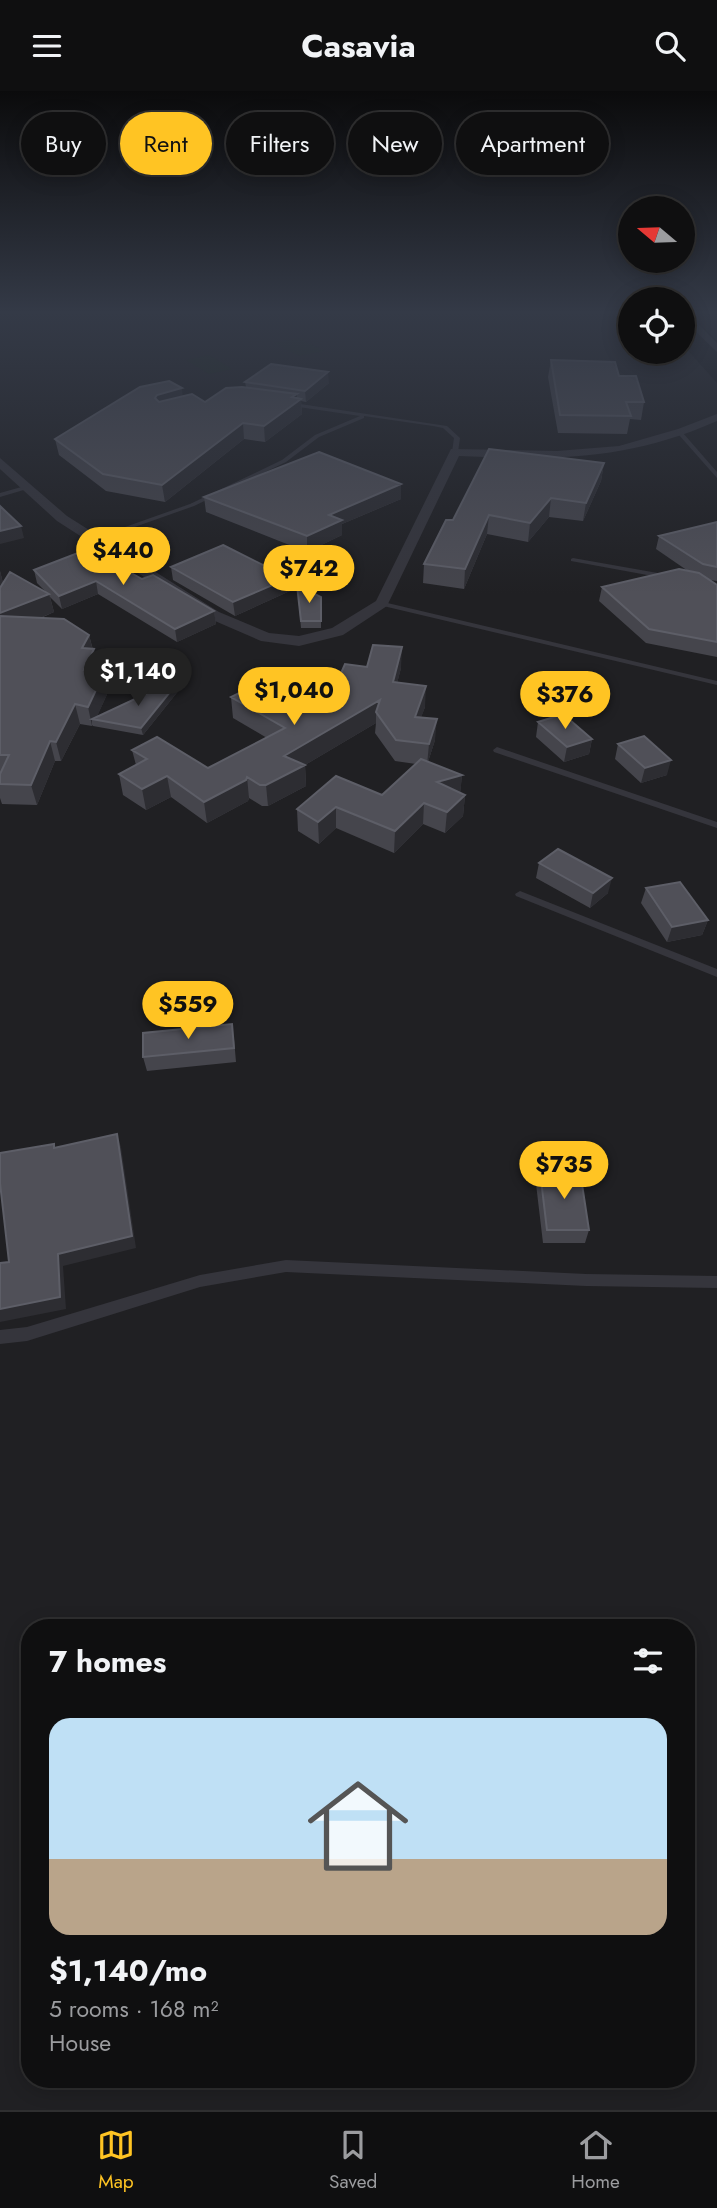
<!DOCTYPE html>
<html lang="en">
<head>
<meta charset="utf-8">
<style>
  body { margin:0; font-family:Jost,sans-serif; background:#181819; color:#f1f3f6; height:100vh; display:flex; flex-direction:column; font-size:26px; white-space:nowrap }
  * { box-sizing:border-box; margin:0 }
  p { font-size:23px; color:#9b9c9f }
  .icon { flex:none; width:38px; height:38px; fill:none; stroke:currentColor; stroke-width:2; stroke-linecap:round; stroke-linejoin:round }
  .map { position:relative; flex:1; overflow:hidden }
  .sheet { position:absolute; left:21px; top:1528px; width:674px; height:469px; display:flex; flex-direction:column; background:#0f0f10; border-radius:28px; box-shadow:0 4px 18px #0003,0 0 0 2px #2f2f30 }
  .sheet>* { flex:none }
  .guide { position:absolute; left:21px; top:21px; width:676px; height:63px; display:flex; gap:14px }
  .needle { width:46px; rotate:289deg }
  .controls { position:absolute; left:618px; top:105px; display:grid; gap:14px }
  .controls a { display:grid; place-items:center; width:77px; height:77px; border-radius:50%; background:#0f0f10; box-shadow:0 4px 18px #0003,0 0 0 2px #2f2f30; font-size:35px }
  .price { position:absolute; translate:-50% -60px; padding:0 16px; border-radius:24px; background:#ffc423; color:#111; font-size:23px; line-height:46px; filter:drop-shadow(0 2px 4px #0008) }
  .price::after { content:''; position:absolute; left:50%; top:42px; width:21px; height:16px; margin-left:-10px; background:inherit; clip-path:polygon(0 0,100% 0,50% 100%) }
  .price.on { background:#222; color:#fff }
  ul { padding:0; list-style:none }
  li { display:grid; align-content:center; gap:14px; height:371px; padding:0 28px }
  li+li { border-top:2px solid #2f2f30 }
  li span { display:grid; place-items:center; height:217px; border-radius:21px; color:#555 }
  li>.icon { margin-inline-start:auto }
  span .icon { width:126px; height:126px; fill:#fffc; stroke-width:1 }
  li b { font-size:30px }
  h2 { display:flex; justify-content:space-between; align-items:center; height:84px; padding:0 28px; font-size:30px }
  .chip { padding:0 24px; border-radius:32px; background:#0f0f10; box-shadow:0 4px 18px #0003,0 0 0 2px #2f2f30; font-size:24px; line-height:63px }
  .chip.on { background:#ffc423; color:#111 }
  header { display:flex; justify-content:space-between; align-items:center; height:91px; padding:0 28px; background:#0f0f10; font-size:32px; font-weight:700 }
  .dock { display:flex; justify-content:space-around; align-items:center; height:98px; border-top:2px solid #2f2f30; background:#0f0f10; font-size:19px; color:#9b9c9f }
  .dock a { display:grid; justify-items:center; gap:4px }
  .dock .on { color:#ffc423 }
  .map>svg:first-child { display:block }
  .built { fill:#202023; fill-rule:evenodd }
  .green { fill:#1c251e }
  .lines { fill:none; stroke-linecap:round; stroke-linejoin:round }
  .service { fill:#35353c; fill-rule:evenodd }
  .minor { fill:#35353c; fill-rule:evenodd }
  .wall { fill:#45454c }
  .shaded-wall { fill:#2d2d32 }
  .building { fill:#505058; stroke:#5d5e67; stroke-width:2 }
</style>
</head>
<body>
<header><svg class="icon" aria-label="menu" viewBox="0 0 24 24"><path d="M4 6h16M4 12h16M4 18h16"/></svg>Casavia<svg class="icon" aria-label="search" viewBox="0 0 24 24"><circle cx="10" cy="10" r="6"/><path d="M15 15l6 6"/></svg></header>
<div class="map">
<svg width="717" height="2019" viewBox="0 0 717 2019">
  <rect width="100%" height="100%" fill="#141416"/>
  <path class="built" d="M0,220H630V261H682L683,254L717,292V2019H0ZM30,1536H686V1988H30Z
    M687,220H717V250Z"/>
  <path class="green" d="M299,247L324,260L299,265L274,252Z
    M209,264L232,278L209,283L186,269Z"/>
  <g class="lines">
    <path class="service" d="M287,311L447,335L460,347L458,361L455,363L452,361L454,347L443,337L433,335L364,325V327L319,346L286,371L194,415L98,449H94V447L190,413L282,369L315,344L360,325L285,314Z
      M679,342H683L717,381V387L679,344Z
      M25,395L27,396V398L0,406V402Z
      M573,467L669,484L673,486L669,488L571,470V468Z
      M379,510L717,590V594L379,514Z
      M497,656L717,731V737L494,661L493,659Z
      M520,800L717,878V886L516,805L515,803Z
      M286,1169L586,1183L717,1185V1197L586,1195L286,1181L200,1196L27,1250L0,1253V1239L27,1236L200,1184Z"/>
    <path class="minor" d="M682,220H686L717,252V261L682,227Z
      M717,323V330C626,370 556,369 459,365L387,515L343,544L299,555L261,550L208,527L57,430L0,378V367L67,425L219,521L269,542L299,545L332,537L376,510L451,358L557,360L619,355L678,338Z"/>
  </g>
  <path class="wall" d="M551,269L619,285L644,311L641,329L630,328L627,343L558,342L548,286Z
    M245,291L329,292L306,311L301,310L302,323L265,351L244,348L165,411L106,400L59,364L55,348L183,305L205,311L246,296Z
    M604,372L601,390L583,430L549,426L528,451L487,443L464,498L423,492L424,473L453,429Z
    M204,406L401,408L342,433V444L307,461L206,421Z
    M717,431V490L710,489L717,494V566L646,552L599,510L602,496L688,480L656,458L659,445Z
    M171,476L289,487L290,500L235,525L173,489Z
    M34,479L142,488L214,520L216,533L177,551L98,503L62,518L50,506L54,521L41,527L89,544L98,577L97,579L109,599L97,625L183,594L143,644L93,635V634L92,635L80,633L61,670H55L37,714L2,713L0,707V480L3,492L45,500L37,492Z
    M297,494L321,506V537H301Z
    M367,576L401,577L397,592L425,616L421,626L435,649L428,671L462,684L460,702L465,704L463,725L445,742L423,733L394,762L336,737L319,753L298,740L297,718L382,704L416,673L395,670L375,642L376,632L305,674L306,695L268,715H262L249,707L248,710L207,732L171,706L146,719L123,704L119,683L136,674L132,659L208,677L267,647L233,627L231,606L299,613L338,589Z
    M538,631L592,648L589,663L564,671L536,646Z
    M618,653L667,684L641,692L615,668Z
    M539,772L608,802L590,817L536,787Z
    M646,797L708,829L702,844L667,851L641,812Z
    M234,948L236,971L147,980L143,966Z
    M540,1080L589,1139L585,1152H543L536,1093Z"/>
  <path class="shaded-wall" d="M328,281L329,292L306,311L305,300Z
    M182,297L183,313L157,323L155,307L157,304Z
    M297,303V311L301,308L302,323L265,351L264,335Z
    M243,332L244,348L165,411L162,394Z
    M604,372L601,390L583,430L586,412Z
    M401,393V408L342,433V444L307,461V445L329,424Z
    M551,407L549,426L528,451L530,432Z
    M489,424L487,443L464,498L465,478Z
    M21,435L24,447L0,453V440Z
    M0,480L4,496L0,500Z
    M289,487L290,500L235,525L233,511Z
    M96,490L98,503L62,518L59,505Z
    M49,503L54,521L1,543L0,522Z
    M214,520L216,533L177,551L175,538Z
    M89,544L93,560L94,558L98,577L88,598L84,579L82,557Z
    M402,556L401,577L392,612L393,591Z
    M105,580L109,599L96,628H92V635L88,616Z
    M182,586L183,594L143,644L141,637Z
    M426,595L425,616L414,646L415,626Z
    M380,609L376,621V632L305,674L306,695L268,715L266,694L284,665Z
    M75,613L80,633L61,670L56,651Z
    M437,628L435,649L427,674L429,653Z
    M592,648L589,663L564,671L567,656Z
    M50,650L55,670L37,714L31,694Z
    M671,669L667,684L641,692L645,677Z
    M462,684L460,705L437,691Z
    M167,685L171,706L146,719L142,698Z
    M247,686L249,707L248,710L207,732L204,711Z
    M465,704L463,725L445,742L447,721Z
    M424,712L423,733L394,762L395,740Z
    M336,716V737L319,753L318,731Z
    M612,787L608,802L590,817L593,802Z
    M708,829L702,844L667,851L672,836Z
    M117,1043L121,1056L136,1157L63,1175L66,1218L0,1231V1218L58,1163Z"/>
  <path class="building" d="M551,269L615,271L619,285H636L644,311H626L631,325L560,324Z
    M271,273L328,281L305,300L245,291Z
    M169,290L182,297L157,304L155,307L159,311L192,303L205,311L226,297L242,296L297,303L292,306L301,308L264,335L243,332L162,394L103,383L55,348L140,296Z
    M489,358L604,372L586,412L551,407L530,432L489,424L465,478L424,473L446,429H453Z
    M319,361L401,393L329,424L342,429L307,445L204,406Z
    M0,415L21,435L0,440Z
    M717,431V476L703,473L659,445Z
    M223,454L289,487L233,511L171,476Z
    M88,458L142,488L153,484L214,520L175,538L96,490L59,505L34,479Z
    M679,478L699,482L717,494V551L649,538L602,496Z
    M10,481L49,503L0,522V497Z
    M297,494L321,506V530H301Z
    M0,525L64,528L89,544L82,557L94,558L84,579L105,580L88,616L75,613L56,651L50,650L31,694L0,693V683L9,664H0Z
    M373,554L402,556L393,591L426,595L415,626L437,628L429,653L396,649L376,621L380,609L284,665L305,674L266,694H260L247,686L246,689L204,711L167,685L142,698L119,683L147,668L132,659L157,646L208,677L285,637L231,606L259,592L299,613L312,586L338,589L345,573L367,576Z
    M182,586L141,637L92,628Z
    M563,623L592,648L567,656L538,631Z
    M644,645L671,669L645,677L618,653Z
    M421,668L462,684L437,691L465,704L447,721L424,712L395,740L336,716L318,731L297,718L336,685L382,704Z
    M558,758L612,787L593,802L539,772Z
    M680,791L708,829L672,836L646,797Z
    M232,933L234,957L143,966V942Z
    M117,1043L132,1145L58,1163L60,1206L0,1218V1172L9,1171L0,1092V1062L54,1053V1057Z
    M540,1080H580L589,1139H547Z"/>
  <linearGradient id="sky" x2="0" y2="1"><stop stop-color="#0b0b0c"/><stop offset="0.44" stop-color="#343a47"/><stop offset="1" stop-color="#343a47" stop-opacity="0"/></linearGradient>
  <rect width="717" height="503" fill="url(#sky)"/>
</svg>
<div class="controls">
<a><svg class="needle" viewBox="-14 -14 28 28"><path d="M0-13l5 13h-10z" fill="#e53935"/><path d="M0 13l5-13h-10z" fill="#9b9c9f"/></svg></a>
<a><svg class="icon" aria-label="locate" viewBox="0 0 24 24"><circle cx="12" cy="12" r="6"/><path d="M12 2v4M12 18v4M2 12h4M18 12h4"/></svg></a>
</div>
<b class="price" style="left:123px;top:496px">$440</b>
<b class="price" style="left:309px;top:514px">$742</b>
<b class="price on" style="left:138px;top:617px">$1,140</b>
<b class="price" style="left:294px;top:636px">$1,040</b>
<b class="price" style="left:565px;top:640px">$376</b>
<b class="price" style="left:188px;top:950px">$559</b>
<b class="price" style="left:564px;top:1110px">$735</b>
<div class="guide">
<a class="chip">Buy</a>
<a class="chip on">Rent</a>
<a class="chip">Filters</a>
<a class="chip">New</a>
<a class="chip">Apartment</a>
</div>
<section class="sheet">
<h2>7 homes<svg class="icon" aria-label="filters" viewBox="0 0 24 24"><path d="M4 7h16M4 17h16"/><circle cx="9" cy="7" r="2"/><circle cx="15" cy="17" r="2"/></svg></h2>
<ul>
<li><span style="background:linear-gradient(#bfe0f5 65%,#b9a48a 0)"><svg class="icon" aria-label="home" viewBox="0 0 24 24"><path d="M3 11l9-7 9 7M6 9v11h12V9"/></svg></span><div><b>$1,140/mo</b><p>5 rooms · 168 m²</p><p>House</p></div></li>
</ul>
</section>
</div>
<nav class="dock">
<a class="on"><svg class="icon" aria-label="map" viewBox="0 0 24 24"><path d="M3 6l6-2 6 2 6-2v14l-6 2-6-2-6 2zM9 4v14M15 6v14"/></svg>Map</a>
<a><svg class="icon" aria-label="saved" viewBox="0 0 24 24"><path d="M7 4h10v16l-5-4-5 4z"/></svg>Saved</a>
<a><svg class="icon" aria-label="home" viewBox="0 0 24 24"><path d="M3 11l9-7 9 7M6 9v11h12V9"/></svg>Home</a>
</nav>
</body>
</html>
